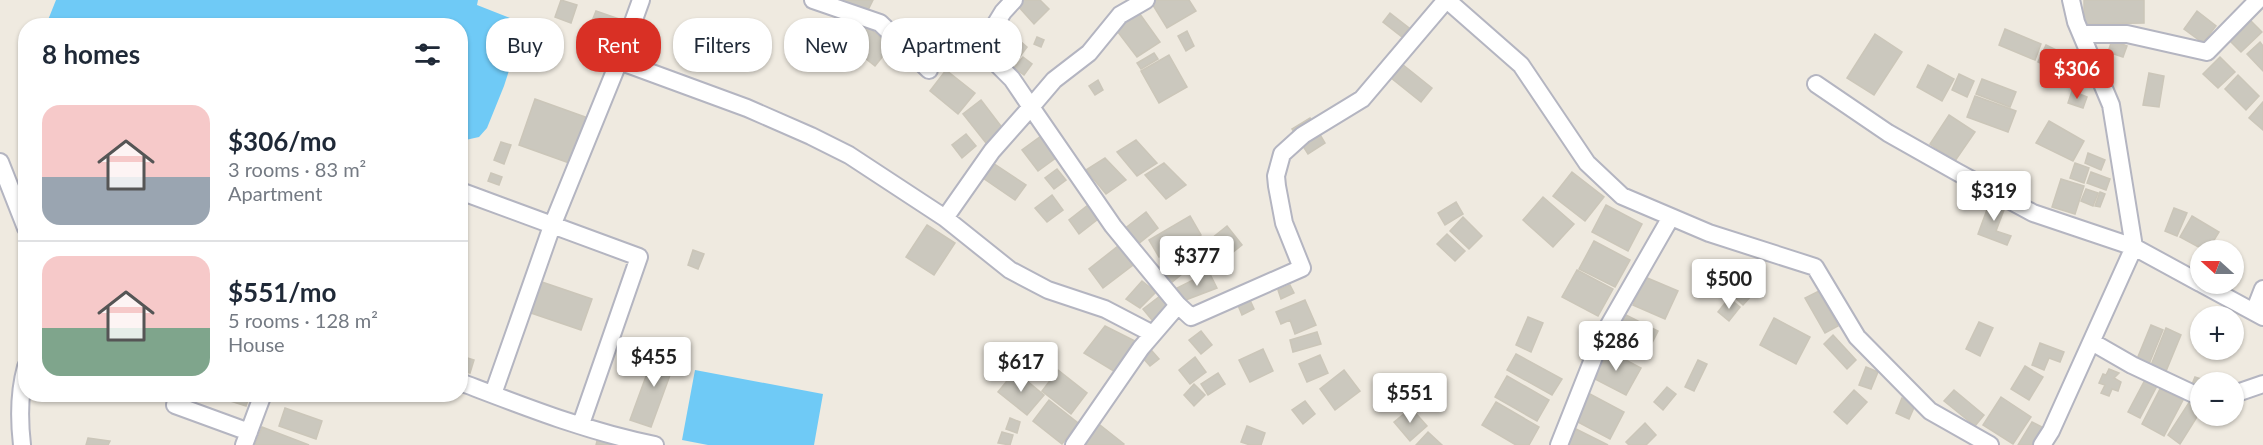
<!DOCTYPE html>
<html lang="en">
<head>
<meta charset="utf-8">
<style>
  body { margin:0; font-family:Lato,sans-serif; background:#f6f6f7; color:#1f2937; height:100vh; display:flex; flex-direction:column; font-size:22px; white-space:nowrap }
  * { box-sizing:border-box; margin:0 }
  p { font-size:20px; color:#747a83 }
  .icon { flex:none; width:33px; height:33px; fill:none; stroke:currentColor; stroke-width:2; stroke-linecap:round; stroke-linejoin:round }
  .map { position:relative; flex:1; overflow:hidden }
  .sheet { position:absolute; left:18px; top:18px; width:450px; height:384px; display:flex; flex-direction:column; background:#fff; border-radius:24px; box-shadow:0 2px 4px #0004 }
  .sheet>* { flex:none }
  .hud { position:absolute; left:486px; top:18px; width:570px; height:54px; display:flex; gap:12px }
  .needle { width:39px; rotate:291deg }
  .buttons { position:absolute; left:2190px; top:240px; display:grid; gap:12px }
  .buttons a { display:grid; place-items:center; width:54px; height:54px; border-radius:50%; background:#fff; box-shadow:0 2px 4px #0004; font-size:30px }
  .price { position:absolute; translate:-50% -51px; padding:0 14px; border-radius:6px; background:#fff; color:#222; font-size:20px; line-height:39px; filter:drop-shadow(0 2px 3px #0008) }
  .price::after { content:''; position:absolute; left:50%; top:36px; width:18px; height:14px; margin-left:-9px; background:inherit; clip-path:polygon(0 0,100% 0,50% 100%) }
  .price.on { background:#d93025; color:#fff }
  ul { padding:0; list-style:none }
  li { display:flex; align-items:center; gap:18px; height:150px; padding:0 24px }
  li+li { border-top:2px solid #e0e1e3 }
  li span { display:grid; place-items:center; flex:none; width:168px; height:120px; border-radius:18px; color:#555 }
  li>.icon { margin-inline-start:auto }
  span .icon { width:72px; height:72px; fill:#fffc; stroke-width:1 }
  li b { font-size:26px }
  h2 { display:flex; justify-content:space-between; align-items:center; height:72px; padding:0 24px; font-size:26px }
  .chip { padding:0 21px; border-radius:24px; background:#fff; box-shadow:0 2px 4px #0004; font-size:21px; line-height:54px }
  .chip.on { background:#d93025; color:#fff }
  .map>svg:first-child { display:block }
  .water { fill:#6fcaf6 }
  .building { fill:#cbc8be; stroke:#cbc6b9; stroke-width:1.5 }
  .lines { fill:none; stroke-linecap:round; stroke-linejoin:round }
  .minor-casing { stroke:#b4b5c1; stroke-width:20 }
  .minor { stroke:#fff; stroke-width:16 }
</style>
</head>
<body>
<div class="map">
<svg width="2263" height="445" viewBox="0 0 2263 445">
  <rect width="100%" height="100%" fill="#efeae0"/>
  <path class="water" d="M56,0H478L477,5L510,18L516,49L504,86L487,128L479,137L461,141L460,26L46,25Z
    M695,370L823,394L814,445H708L682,440Z"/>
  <path class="building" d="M561,0L577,5L571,23L555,17Z
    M835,0H873L866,14Z
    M1022,0H1040L1049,9L1034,24L1017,5Z
    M1154,0H1189L1196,11L1167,28L1151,2Z
    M2084,0H2144V23L2084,24Z
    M1137,10L1160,42L1137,57L1114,27Z
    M596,11L622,20L616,36L590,26Z
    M2197,11L2216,26L2203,43L2184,29Z
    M1390,13L1409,28L1402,37L1383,22Z
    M2248,18L2262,32L2241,52L2227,38Z
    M862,22L891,46L875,66L846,43Z
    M1005,28L1027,47L1015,63L992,44Z
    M2005,29L2041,44L2035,60L1999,45Z
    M1187,31L1194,46L1186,51L1178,36Z
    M1875,34L1902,52L1874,95L1847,78Z
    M1037,37L1044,40L1041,47L1034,44Z
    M2112,40L2127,46L2123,57L2108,52Z
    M2260,42L2263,46V71L2247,54Z
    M2046,45L2075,59L2067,76L2038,62Z
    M1154,53L1158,59L1141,69L1137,63Z
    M1169,55L1187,87L1159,103L1141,71Z
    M1023,57L1032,64L1024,75L1014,68Z
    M2220,57L2235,72L2218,88L2203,74Z
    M1397,60L1432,88L1421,102L1386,74Z
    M1928,65L1954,79L1942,101L1917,87Z
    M946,70L975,93L958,114L930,91Z
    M2149,73L2164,76L2159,107L2143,105Z
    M1959,74L1974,81L1967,97L1952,90Z
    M2238,75L2259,96L2246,110L2225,89Z
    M1982,79L2016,92L2010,107L1976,94Z
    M1098,80L1103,90L1095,95L1089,86Z
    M2072,91L2087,97L2083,108L2068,103Z
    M1975,96L2016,111L2008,132L1967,117Z
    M535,99L588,118L572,164L519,145Z
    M981,100L1004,130L986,143L963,114Z
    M2263,102V130L2249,118Z
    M1949,115L1975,132L1955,161L1930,144Z
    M1310,118L1325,143L1308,154L1292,129Z
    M2049,121L2084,141L2073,161L2036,143Z
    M966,134L976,146L962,158L952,145Z
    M1041,136L1057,157L1038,171L1022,150Z
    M1136,140L1157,163L1137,176L1117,152Z
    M501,142L511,145L504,164L494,160Z
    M2088,153L2105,160L2101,170L2085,163Z
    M1105,158L1126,180L1106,194L1086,170Z
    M993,163L1026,185L1015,200L983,178Z
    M1164,163L1186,185L1166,199L1145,175Z
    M2075,163L2089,168L2084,183L2070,178Z
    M1057,169L1066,180L1054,189L1045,178Z
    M1572,172L1604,197L1585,221L1553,196Z
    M2091,172L2110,179L2106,190L2087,183Z
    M491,173L502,177L499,185L488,181Z
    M2061,179L2084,186L2075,214L2052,207Z
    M2086,189L2098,193L2093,206L2081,201Z
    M2100,192L2105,194L2100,207L2095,206Z
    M1052,195L1063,210L1047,222L1035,208Z
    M1992,196L2007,202L1996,231L2011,236L2007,245L1978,234Z
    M1543,197L1574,224L1553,247L1523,220Z
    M1456,202L1463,214L1445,225L1438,213Z
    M1088,205L1098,219L1079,234L1069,220Z
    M1606,205L1642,224L1628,251L1592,232Z
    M2174,208L2187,213L2177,236L2165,231Z
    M1146,212L1158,228L1137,245L1124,229Z
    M1190,216L1201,235L1159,257L1149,240Z
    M2192,216L2219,232L2208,250H2204L2180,237Z
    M1463,217L1482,236L1469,249L1450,231Z
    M927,225L955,243L934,275L906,257Z
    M1227,226L1242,245L1217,265L1202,246Z
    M1447,234L1465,251L1455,261L1437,244Z
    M1594,241L1630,260L1615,287L1579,269Z
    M1118,246L1133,265L1103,288L1089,269Z
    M1186,247L1198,261L1171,283L1159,268Z
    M693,250L704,254L698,269L688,265Z
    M1746,267L1763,283L1743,305L1726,289Z
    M1577,270L1613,289L1598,316L1562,297Z
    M1209,272L1217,288L1183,301L1177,288Z
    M1645,277L1678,291L1665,319L1633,305Z
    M539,281L592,299L581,330L528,312Z
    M1142,281L1156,292L1140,308L1126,299Z
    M1290,285L1294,293L1281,299L1278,290Z
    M1819,291L1838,326L1825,333L1805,298Z
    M1160,296L1168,307L1152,320L1143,309Z
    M1249,298L1254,309L1242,315L1237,303Z
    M1729,298L1740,307L1729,321L1718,312Z
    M1305,300L1316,325L1295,334L1290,320L1281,324L1276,312Z
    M1622,313L1658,331L1644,359L1608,340Z
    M1528,317L1543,323L1531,352L1516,345Z
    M1774,318L1810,337L1796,364L1760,345Z
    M1979,322L1993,328L1980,356L1966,349Z
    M2151,325L2163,330L2149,364L2137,359Z
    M1105,326L1139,343L1117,373L1084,353Z
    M2166,328L2181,335L2164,376L2149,370Z
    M1201,331L1212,345L1201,354L1189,340Z
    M1317,332L1321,344L1293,352L1290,340Z
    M1833,335L1856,360L1847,369L1824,344Z
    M2040,343L2064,352L2060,362L2049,358L2044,370L2032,365Z
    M656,349L677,356L651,427L630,420Z
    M1263,349L1273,371L1250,382L1239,360Z
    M1605,349L1641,368L1626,395L1591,377Z
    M1152,351L1159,359L1150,366L1143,358Z
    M1516,354L1562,379L1552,395L1507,370Z
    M1320,355L1328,373L1307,382L1299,364Z
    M461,356L474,360L470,373L460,370Z
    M1195,357L1206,372L1190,384L1179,370Z
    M1698,360L1707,364L1694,391L1685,387Z
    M2025,366L2043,377L2029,400L2011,389Z
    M1866,367L1878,372L1871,389L1859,385Z
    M2109,369L2119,373L2114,378L2121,382L2118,391L2112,389L2109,396L2101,393L2105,385L2099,383L2103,374L2106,375Z
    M1058,370L1087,393L1071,414L1042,391Z
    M1344,370L1360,391L1335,410L1320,389Z
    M1015,371L1044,395L1027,415L998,392Z
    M1218,373L1225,384L1208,395L1201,384Z
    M1507,376L1549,400L1537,421L1495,397Z
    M2195,377L2210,382H2200V393L2190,389Z
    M2146,378L2158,384L2140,418L2128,412Z
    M1194,384L1205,395L1194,406L1184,395Z
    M1667,387L1676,394L1663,410L1654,402Z
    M2160,389L2183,400L2164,436L2142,424Z
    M1854,390L1867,402L1847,424L1834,412Z
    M1954,390L1984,415L1975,426L1944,401Z
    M1588,393L1624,412L1610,439L1574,420Z
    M222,394H250L246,406L221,398Z
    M2001,397L2031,417L2013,444L1983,425Z
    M1902,398L1916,403L1909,419L1896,413Z
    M1049,400L1078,423L1062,444L1033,421Z
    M1305,401L1315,414L1303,424L1292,410Z
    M2190,401L2200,408V412L2180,444L2168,435Z
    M1496,402L1539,427L1529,445H1516L1482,425Z
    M285,408L322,421L316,439L279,426Z
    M1411,408L1427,426L1410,441L1394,422Z
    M1010,418L1020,422L1017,433L1006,429Z
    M1095,421L1124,444L1123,445H1083Z
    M2032,422L2044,428L2034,445H2018Z
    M1645,423L1656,435L1646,445H1629L1626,442Z
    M1247,426L1265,433L1261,445H1250L1241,442Z
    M262,427L309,445H255Z
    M1576,429L1608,445H1568Z
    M1002,432L1013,435L1010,445L998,443Z
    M1428,432L1442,445H1416Z
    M598,437L639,445H596Z
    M88,438L110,441L108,445H86Z"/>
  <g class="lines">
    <defs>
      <path id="minor" d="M813,0L880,23L929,70
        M1447,0L1521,65L1587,163L1622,196L1709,233L1815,267L1857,337L1930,411L1990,445
        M2082,34H2127L2207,52L2258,0
        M619,61L747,108L811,136L849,155L945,218L1010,270L1048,290L1105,309L1153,334
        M1816,84L1888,133L1957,172L2033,213L2134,247L2200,283
        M0,162L26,228
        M460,191L639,257L581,424
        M945,218L992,151L1031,107L1012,79L981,48L1003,12L1014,0
        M2202,284L2263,317
        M1178,305L1191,317L1302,268L1284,223L1277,186L1276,176L1282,154L1303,135L1362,99L1446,0
        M2254,312L2263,289
        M2092,342L2132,365L2200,397
        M460,382C523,406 588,432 655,445
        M493,394L552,226L619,61L641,0
        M2234,394L2263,384
        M175,405L249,432
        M22,445C19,419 19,392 26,367
        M244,445L263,394
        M1074,445L1141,348L1178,305L1113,226L1031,107L1054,80L1089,53L1120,15L1146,0
        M1559,445L1601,339L1671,217
        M2042,445L2051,431L2134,247L2111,105L2076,22L2071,0"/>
    </defs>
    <use href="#minor" class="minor-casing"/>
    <use href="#minor" class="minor"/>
  </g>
</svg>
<div class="buttons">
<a><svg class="needle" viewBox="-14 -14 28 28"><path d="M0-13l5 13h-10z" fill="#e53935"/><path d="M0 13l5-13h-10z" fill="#747a83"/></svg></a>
<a>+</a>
<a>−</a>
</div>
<b class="price on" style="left:2077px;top:100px">$306</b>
<b class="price" style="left:1994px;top:222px">$319</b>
<b class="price" style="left:1197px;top:287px">$377</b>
<b class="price" style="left:1729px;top:310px">$500</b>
<b class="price" style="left:1616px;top:372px">$286</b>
<b class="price" style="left:654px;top:388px">$455</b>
<b class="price" style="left:1021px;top:393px">$617</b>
<b class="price" style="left:1410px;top:424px">$551</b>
<div class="hud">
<a class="chip">Buy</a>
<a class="chip on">Rent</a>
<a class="chip">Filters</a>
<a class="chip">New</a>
<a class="chip">Apartment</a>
</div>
<section class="sheet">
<h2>8 homes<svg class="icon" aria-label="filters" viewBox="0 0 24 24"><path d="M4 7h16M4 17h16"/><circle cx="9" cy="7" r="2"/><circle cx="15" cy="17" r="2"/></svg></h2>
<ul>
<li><span style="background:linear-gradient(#f6c9c9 60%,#9aa5b1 0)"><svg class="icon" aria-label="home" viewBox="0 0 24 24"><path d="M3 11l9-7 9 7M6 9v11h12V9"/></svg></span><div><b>$306/mo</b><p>3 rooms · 83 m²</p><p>Apartment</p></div></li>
<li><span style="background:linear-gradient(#f6c9c9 60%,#7fa58c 0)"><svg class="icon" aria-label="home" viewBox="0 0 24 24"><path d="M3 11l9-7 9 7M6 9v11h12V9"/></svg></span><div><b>$551/mo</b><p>5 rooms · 128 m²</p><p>House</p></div></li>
</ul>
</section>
</div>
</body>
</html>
